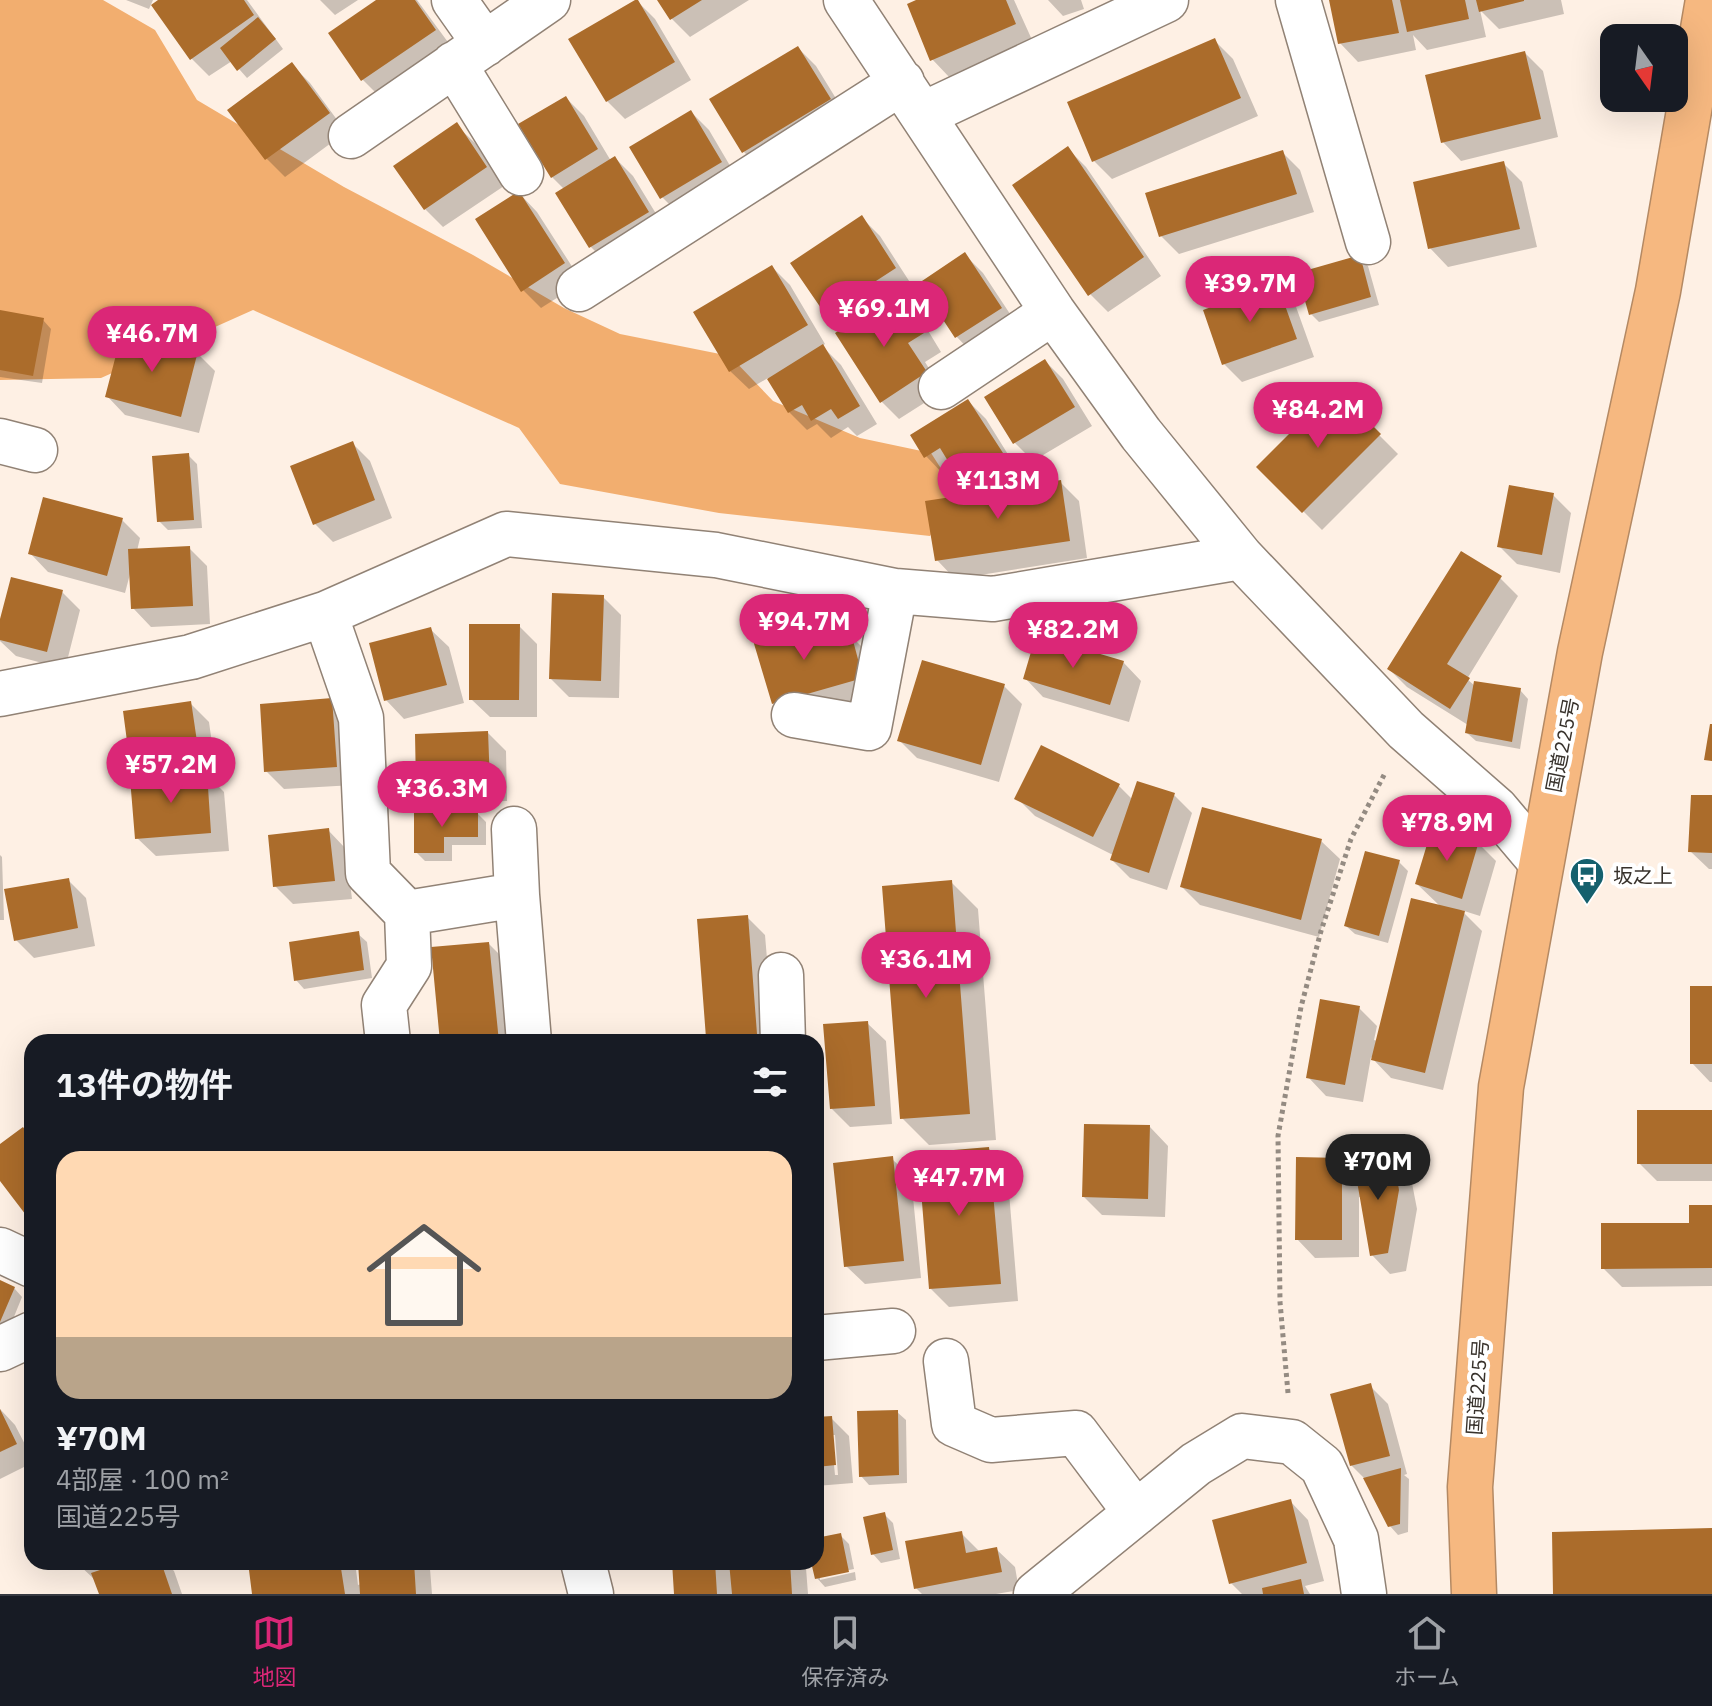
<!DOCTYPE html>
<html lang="ja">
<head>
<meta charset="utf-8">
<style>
  body { margin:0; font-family:"IBM Plex Sans","Noto Sans JP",sans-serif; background:#242831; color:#f1f3f6; height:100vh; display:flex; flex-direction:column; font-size:30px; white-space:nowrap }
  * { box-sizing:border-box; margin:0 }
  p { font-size:26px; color:#9ea1a6 }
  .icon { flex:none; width:44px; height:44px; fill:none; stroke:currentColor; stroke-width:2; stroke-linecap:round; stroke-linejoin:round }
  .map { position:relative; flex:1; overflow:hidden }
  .details { position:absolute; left:24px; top:1034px; width:800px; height:536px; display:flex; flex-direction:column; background:#171b24; border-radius:24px; box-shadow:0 8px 32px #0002 }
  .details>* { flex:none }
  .needle { width:52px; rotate:166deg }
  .controls { position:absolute; left:1600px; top:24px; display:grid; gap:16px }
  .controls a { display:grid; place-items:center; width:88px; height:88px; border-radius:16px; background:#171b24; box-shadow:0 8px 32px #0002; font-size:40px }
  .price { position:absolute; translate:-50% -68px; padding:0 18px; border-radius:28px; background:#db2777; color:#fff; font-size:26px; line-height:52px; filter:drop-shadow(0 2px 4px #0008) }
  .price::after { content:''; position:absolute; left:50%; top:48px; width:24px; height:18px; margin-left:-12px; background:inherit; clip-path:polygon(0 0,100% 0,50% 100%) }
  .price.on { background:#222; color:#fff }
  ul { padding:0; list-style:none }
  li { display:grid; align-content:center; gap:16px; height:424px; padding:0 32px }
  li span { display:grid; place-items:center; height:248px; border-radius:24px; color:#555 }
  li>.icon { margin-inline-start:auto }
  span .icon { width:144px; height:144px; fill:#fffc; stroke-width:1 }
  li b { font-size:34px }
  h2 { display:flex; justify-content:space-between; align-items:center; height:96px; padding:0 32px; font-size:34px }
  .dock { display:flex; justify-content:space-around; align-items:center; height:112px; border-top:2px solid #363941; background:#171b24; font-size:22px; color:#9ea1a6 }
  .dock a { display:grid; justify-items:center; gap:4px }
  .dock .on { color:#db2777 }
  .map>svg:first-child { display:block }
  .forest { fill:#f2ae6f }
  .shadow { fill:#0003; fill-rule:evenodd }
  .building { fill:#ab6c2b }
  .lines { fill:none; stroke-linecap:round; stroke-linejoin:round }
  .minor-casing { stroke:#918275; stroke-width:47 }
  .highway-casing { stroke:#b48963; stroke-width:47 }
  .path { stroke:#948b82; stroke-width:5; stroke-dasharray:4 4; stroke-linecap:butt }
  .minor { stroke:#fff; stroke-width:44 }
  .highway { stroke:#f6b880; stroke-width:44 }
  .labels { text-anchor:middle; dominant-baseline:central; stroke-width:8; stroke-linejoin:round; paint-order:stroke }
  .street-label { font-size:20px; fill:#38322c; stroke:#fff }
  .poi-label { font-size:20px; fill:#38322c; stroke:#fff; text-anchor:start }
</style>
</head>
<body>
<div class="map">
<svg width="1712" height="1594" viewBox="0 0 1712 1594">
  <rect width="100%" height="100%" fill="#fef0e4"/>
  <path class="forest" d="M0,0H103L155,30L197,100L344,187L473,255L564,308L620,334L730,356L773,401L860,438L931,453L956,492L930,536L719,513L560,484L519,428L253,310L101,378L0,380Z"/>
  <path class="shadow" d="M126,0H153L149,9Z
    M162,0H247L283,49L247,78L232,61L209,76L191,58Z
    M320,0H358L335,15Z
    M380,0H417L453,49L381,98L363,80L331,34Z
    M660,0H749L690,37L672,19Z
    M921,0H1014L1033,42L950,78L932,59Z
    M1048,0H1081L1084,9L1063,16Z
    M1331,0H1561L1564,14L1499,29L1480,10L1486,37L1427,50L1413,35L1416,50L1358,62L1340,43Z
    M637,1L655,19L691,80L625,119L607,101Z
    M1215,41L1233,59L1258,116L1112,179L1094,161Z
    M798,48L816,66L848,118L762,170L744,152Z
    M1525,53L1543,71L1558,137L1461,161L1443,142Z
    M292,65L310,83L346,132L285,177L267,159L230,110Z
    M566,98L584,116L611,161L615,158L633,176L666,230L609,265L590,246L564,189L552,177Z
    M691,112L709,130L739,181L680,215L662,197Z
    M456,125L475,143L504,186L443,227L425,209Z
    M1068,149L1086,167L1161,276L1108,312L1090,294Z
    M1282,152L1300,170L1314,212L1179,254L1161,236Z
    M1504,164L1522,182L1537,247L1448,267L1430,248Z
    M519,193L537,212L582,282L541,308L523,290Z
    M862,218L880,236L913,287L883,306L892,316L906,306L924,324L941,352L925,362L943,391L899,419L881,401L843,330L826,313Z
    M965,255L983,273L1018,326L974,355L956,336Z
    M1359,257L1368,266L1379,305L1319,322L1311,314Z
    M772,267L790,285L825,344L822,346L841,365L877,424L857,436L848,427L831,438L817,424L807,430L789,412L768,378L749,389L730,371Z
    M1277,286L1295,304L1314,357L1242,382L1224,364Z
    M0,316L43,320L51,329L42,383L0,377Z
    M197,353L215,371L199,433L125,415L107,396Z
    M1045,361L1063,379L1092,426L1033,461L1015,443L987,397Z
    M1335,391L1398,454L1322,530L1259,467Z
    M968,401L986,419L1019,472L989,490L977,479L971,483L955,467L944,475L926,456Z
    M352,443L370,461L392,518L333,542L315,524Z
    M188,455L197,464L202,528L168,530L159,521Z
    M1060,482L1079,501L1087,558L955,579L937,560Z
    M1553,495L1571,513L1560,573L1517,564L1499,546Z
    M122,520L140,538L137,551L189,548L207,566L210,624L151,627L133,608L130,574L125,593L48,572L30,553Z
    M1500,578L1518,596L1467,679L1475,686L1520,690L1528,699L1520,749L1476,741L1467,733L1468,725L1407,687L1389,669Z
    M62,592L80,610L65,669L16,656L0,641V628Z
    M603,597L621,615L619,698L569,697L551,679Z
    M807,622L825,642L850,635L868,653L880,696L792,721L774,703Z
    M519,626L537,644V717H490L471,699Z
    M430,629L449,647L464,703L404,719L386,700Z
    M1123,662L1141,681L1129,722L1043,697L1025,678Z
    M1004,686L1022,704L999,782L917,758L899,740Z
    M332,701L350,719L354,785L284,789L266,771Z
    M191,704L209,722L216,772L206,774L224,792L229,851L156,856L137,838L147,778L132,763Z
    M488,733L506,751L507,801L436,803L418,785Z
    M1119,786L1133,800L1174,795L1192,813L1167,890L1130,878L1112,860L1113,855L1035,816L1017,798Z
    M1712,797V869H1709L1690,851Z
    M477,813L486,822V845H452V861H425L416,852Z
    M328,830L346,849L352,899L293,904L275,886Z
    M1321,841L1340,859L1319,937L1200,905L1182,887Z
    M1478,843L1496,861L1480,916L1461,910L1482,931L1443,1090L1391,1078L1371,1057L1363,1102L1326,1096L1308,1077L1359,1008L1377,1026L1374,1040L1378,1041L1441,907L1417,884Z
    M0,855L2,857L4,920H0Z
    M1399,862L1408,871L1388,943L1355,934L1346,926Z
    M68,880L86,898L95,946L34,958L16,940Z
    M951,882L978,909L996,1140L929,1145L902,1118Z
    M747,917L765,935L774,1042H713L708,1038Z
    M358,934L367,942L372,978L304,989L296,980Z
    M489,944L507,962L515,1042H442Z
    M1712,988V1082H1710L1692,1063Z
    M867,1023L886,1041L892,1124L850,1127L832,1109Z
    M1712,1112V1181H1657L1639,1163Z
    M1150,1127L1168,1146L1165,1217L1102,1215L1084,1197Z
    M989,1149L1007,1168L1018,1301L949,1307L931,1289Z
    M892,1159L911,1177L921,1278L865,1284L846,1266Z
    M1393,1159L1411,1178L1417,1209L1406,1271L1390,1274L1372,1255L1362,1197H1359V1257L1315,1258L1297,1239L1341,1160L1358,1177Z
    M1712,1207V1286L1622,1287L1603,1268L1691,1225Z
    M816,1232L824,1273L816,1274Z
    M0,1282L14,1288L22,1297L9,1329L0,1325Z
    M1370,1386L1388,1404L1407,1474L1404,1475L1409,1479L1408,1532L1398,1535L1390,1526L1366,1480L1351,1465Z
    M0,1409L15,1425L32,1458V1463L0,1479Z
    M897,1412L906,1420L907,1483L869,1485L861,1476Z
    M831,1418L849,1436L853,1483L816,1486V1419ZM831,1435H835L838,1475H835Z
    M1290,1501L1308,1520L1324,1581L1305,1586L1310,1594H1242L1231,1583Z
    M884,1514L893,1523L900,1559L881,1563L873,1554Z
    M961,1533L979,1551L996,1549L1015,1567L1019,1590L996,1594H922L916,1588Z
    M840,1535L849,1544L854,1569L820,1576V1580L855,1572L856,1580L825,1587L817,1578L813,1562H816V1540Z
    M76,1562H165L174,1571L182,1594H101L94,1579Z
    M250,1562H355L358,1585L361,1584L360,1562H423L430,1569L432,1594H254Z
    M674,1562H724L732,1570L731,1562H800L806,1568L808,1594H676Z"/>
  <path class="building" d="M158,0H244L254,15L190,60L151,5Z
    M376,0H415L436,30L361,81L328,33Z
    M635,0H638L675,62L606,102L568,39Z
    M657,0H702L670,20Z
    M916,0H1006L1016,24L930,61L907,4Z
    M1329,0H1392L1399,33L1338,44Z
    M1400,0H1465L1469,19L1407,32Z
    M1476,0H1524V1L1479,12Z
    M258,17L276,39L237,71L220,48Z
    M1215,38L1241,98L1092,162L1067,102Z
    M798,46L831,99L742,153L709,99Z
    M1525,51L1541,119L1441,143L1425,75Z
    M292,62L330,113L265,160L227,110Z
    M566,96L598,149L551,178L518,124Z
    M691,110L722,162L660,199L629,147Z
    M457,122L487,167L424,210L393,166Z
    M1068,146L1144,257L1088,296L1012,185Z
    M1283,150L1297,194L1159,237L1145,193Z
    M615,156L649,212L589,248L555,193Z
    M1504,161L1520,229L1428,249L1413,182Z
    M519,191L565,263L521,292L475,219Z
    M862,215L896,268L825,314L790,263Z
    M965,252L1002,308L955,338L919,283Z
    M1360,255L1371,297L1309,315L1297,273Z
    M772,265L808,325L729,372L693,312Z
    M1277,283L1297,339L1222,365L1203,310Z
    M882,303L889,315L906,304L924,333L908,343L927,372L880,403L835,333Z
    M0,310L44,318L33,376L0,370Z
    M122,332L198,351L181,417L105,397Z
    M823,344L860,406L838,419L831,409L811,421L802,405L788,413L767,379Z
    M1045,359L1075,407L1013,444L984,397Z
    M1335,388L1381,434L1302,513L1256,467Z
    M968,399L1003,453L969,474L961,460L951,466L940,448L924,458L910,435Z
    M353,441L375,500L313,525L290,466Z
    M189,453L194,520L157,522L152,456Z
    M1061,480L1070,541L935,561L925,501Z
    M1509,485L1554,493L1542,555L1497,547Z
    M43,497L123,518L107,576L28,554Z
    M190,546L193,606L131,609L128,549Z
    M1461,551L1502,576L1447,664L1470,678L1450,709L1387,669Z
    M11,577L63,590L47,652L0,640V619Z
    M552,593L604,595L601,681L549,679Z
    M807,620L814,644L851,633L863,678L772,704L752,637Z
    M469,624H520L519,700H469Z
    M431,627L447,685L384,701L369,643Z
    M1036,635L1124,661L1110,705L1023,679Z
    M922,660L1005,684L981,765L897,741Z
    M1474,681L1521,688L1512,742L1465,733Z
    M332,698L337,767L264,772L260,704Z
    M191,701L199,755L130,764L123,711Z
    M1710,724H1712V761L1704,760Z
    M488,731L490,784L416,786L415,734Z
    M1041,745L1120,784L1093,837L1014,799Z
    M207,772L211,833L135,839L130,778Z
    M1137,781L1175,793L1149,873L1110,860Z
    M1691,795H1712V853L1688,852Z
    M1202,807L1322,839L1301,920L1180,887Z
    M414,811H478V837H444V853H414Z
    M329,828L335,881L273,887L268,835Z
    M1432,828L1479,841L1462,899L1415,884Z
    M1365,851L1400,860L1379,936L1344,926Z
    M69,878L78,928L14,941L4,889Z
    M952,880L970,1114L900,1119L882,886Z
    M1411,898L1465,911L1425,1073L1371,1060Z
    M748,915L757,1034L706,1038L697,919Z
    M359,931L364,970L294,981L289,942Z
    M489,942L499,1042H440L431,947Z
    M1690,986H1712V1064H1690Z
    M1320,999L1360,1006L1345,1085L1306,1078Z
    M868,1021L875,1106L830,1109L823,1024Z
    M1637,1110H1712V1164H1637Z
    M1084,1124L1150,1125L1148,1199L1082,1197Z
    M23,1127L32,1139V1223L0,1181V1144Z
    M989,1147L1001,1284L929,1289L918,1153Z
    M893,1156L904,1261L844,1267L833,1163Z
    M1296,1157L1342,1158V1240H1295Z
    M1393,1157L1399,1190L1388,1253L1370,1256L1354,1164Z
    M1689,1205H1712V1268L1601,1269V1223H1689Z
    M0,1280L15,1287L0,1322Z
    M1371,1383L1390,1456L1350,1466L1330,1394Z
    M32,1393V1413L25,1396Z
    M0,1409L17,1444L0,1452Z
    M898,1410L899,1475L859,1477L857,1411Z
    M832,1416L836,1465L816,1467V1417Z
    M1401,1468L1400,1524L1388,1527L1363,1478Z
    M1291,1499L1307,1563L1229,1584L1212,1520Z
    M885,1512L893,1550L871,1555L863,1517Z
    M1712,1528V1594H1553L1552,1532Z
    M962,1531L966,1553L997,1547L1002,1572L914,1589L905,1541Z
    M841,1533L849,1572L815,1579L811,1562H816V1538Z
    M124,1562H161L172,1594H99L91,1573Z
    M248,1562H340L345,1594H252Z
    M358,1562H414L416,1594H360Z
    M672,1562H715L717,1594H674Z
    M729,1562H790L792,1594H732Z
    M1301,1579L1304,1594H1263L1262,1588Z"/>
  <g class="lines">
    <defs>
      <path id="minor" d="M454,0L485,44
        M846,0L1053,312L1141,434L1241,557L1406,730L1496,809L1540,861
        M1298,0L1368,242
        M454,64L521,173
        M924,114L1166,0
        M351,136L548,0
        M579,289L902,82
        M941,387L1053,312
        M0,441L35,450
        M325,614L361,718L368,873L407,913L517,895L529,1042
        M0,694L191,657L325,614L506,534L716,555L895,591L993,599L1241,557
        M794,715L869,728L895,591
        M514,829L517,895
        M781,975L783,1042
        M388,1042L384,1005L409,966L407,913
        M0,1250L32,1265
        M816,1338L893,1331
        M0,1349L32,1334
        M946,1361L954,1424L991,1440L1076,1433L1136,1513
        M583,1562L591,1594
        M1036,1594L1196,1464L1242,1436L1292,1442L1322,1466L1356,1539L1364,1594"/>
      <path id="highway" d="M1474,1594L1470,1487L1501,1087L1580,652L1658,291L1708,0"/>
    </defs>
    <use href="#minor" class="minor-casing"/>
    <use href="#highway" class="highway-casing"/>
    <path class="path" d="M1288,1393L1280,1302L1278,1136L1301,1007L1321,931L1351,839L1385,773"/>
    <use href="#minor" class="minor"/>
    <use href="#highway" class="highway"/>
  </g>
  <defs>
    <symbol id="bus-pin" viewBox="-11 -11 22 30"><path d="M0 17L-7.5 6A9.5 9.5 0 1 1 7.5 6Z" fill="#15606d" stroke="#fff"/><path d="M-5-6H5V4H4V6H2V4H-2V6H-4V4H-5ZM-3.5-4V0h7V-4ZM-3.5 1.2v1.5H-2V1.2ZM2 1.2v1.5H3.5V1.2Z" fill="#fff"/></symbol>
  </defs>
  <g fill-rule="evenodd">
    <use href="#bus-pin" x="1567" y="855" width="40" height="54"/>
  </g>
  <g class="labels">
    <g class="street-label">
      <text transform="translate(1562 745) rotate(-79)">国道225号</text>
      <text transform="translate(1477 1387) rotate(-86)">国道225号</text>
    </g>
    <g class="poi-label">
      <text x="1613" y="875">坂之上</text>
    </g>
  </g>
</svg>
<div class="controls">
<a><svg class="needle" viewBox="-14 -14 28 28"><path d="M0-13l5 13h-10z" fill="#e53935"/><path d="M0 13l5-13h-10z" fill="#9ea1a6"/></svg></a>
</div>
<b class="price" style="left:1250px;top:324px">¥39.7M</b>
<b class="price" style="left:884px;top:349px">¥69.1M</b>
<b class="price" style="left:152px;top:374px">¥46.7M</b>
<b class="price" style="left:1318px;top:450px">¥84.2M</b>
<b class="price" style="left:998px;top:521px">¥113M</b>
<b class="price" style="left:804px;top:662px">¥94.7M</b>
<b class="price" style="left:1073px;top:670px">¥82.2M</b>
<b class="price" style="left:171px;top:805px">¥57.2M</b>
<b class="price" style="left:442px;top:829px">¥36.3M</b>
<b class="price" style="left:1447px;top:863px">¥78.9M</b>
<b class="price" style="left:926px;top:1000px">¥36.1M</b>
<b class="price on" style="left:1378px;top:1202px">¥70M</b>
<b class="price" style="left:959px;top:1218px">¥47.7M</b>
<section class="details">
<h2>13件の物件<svg class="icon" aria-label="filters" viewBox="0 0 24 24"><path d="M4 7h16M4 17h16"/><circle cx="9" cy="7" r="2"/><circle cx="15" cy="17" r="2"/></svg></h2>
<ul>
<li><span style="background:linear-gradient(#ffd9b3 75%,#b9a48a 0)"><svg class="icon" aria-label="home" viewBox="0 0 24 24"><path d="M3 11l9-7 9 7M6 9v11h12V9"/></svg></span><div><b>¥70M</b><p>4部屋 · 100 m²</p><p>国道225号</p></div></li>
</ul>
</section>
</div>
<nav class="dock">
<a class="on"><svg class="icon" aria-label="map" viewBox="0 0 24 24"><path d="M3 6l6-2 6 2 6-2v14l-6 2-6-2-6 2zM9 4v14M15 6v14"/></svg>地図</a>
<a><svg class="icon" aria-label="saved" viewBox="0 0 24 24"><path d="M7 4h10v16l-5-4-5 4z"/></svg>保存済み</a>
<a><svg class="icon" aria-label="home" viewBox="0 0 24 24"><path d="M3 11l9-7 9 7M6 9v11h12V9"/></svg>ホーム</a>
</nav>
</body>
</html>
